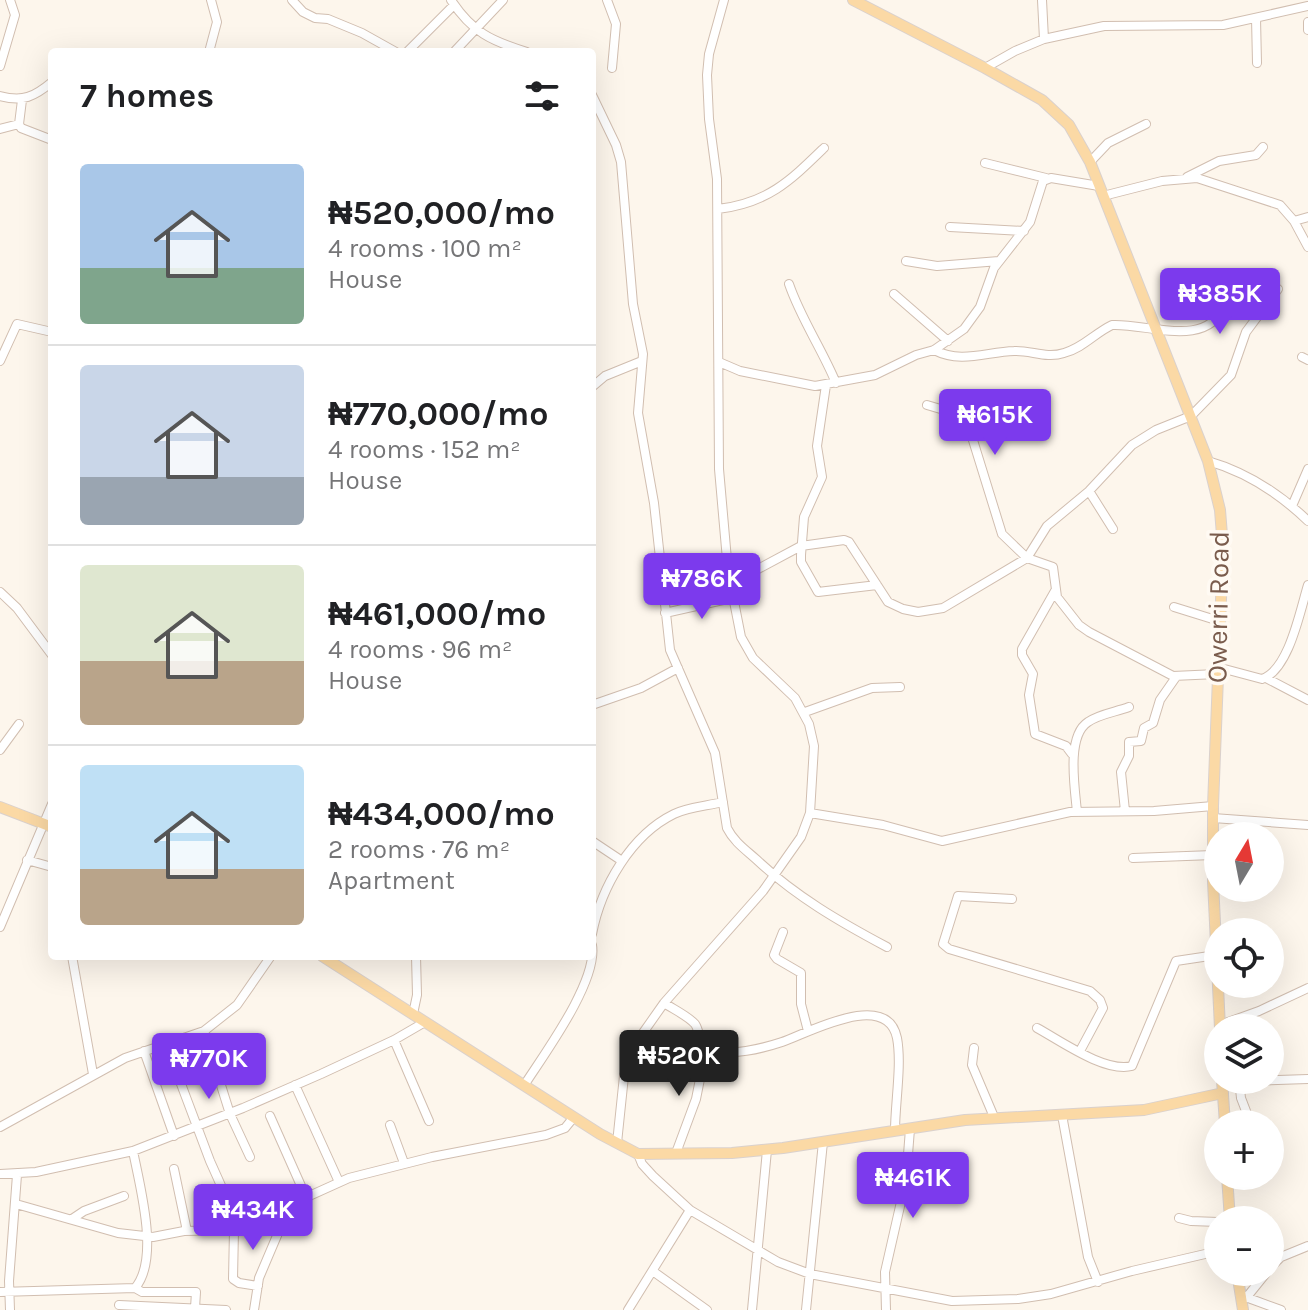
<!DOCTYPE html>
<html lang="en">
<head>
<meta charset="utf-8">
<style>
  body { margin:0; font-family:Karla,sans-serif; background:#f2f2f2; color:#202124; height:100vh; display:flex; flex-direction:column; font-size:30px; white-space:nowrap }
  * { box-sizing:border-box; margin:0 }
  p { font-size:26px; color:#757577 }
  .icon { flex:none; width:44px; height:44px; fill:none; stroke:currentColor; stroke-width:2; stroke-linecap:round; stroke-linejoin:round }
  .map { position:relative; flex:1; overflow:hidden }
  .sheet { position:absolute; left:48px; top:48px; width:548px; height:912px; display:flex; flex-direction:column; background:#fff; border-radius:8px; box-shadow:0 8px 32px #0002 }
  .sheet>* { flex:none }
  .needle { width:52px; rotate:10deg }
  .buttons { position:absolute; left:1204px; top:822px; display:grid; gap:16px }
  .buttons a { display:grid; place-items:center; width:80px; height:80px; border-radius:50%; background:#fff; box-shadow:0 8px 32px #0002; font-size:40px }
  .price { position:absolute; translate:-50% -68px; padding:0 18px; border-radius:8px; background:#7c3aed; color:#fff; font-size:26px; line-height:52px; filter:drop-shadow(0 2px 4px #0008) }
  .price::after { content:''; position:absolute; left:50%; top:48px; width:24px; height:18px; margin-left:-12px; background:inherit; clip-path:polygon(0 0,100% 0,50% 100%) }
  .price.active { background:#222; color:#fff }
  ul { padding:0; list-style:none }
  li { display:flex; align-items:center; gap:24px; height:200px; padding:0 32px }
  li+li { border-top:2px solid #e0e0e0 }
  li span { display:grid; place-items:center; flex:none; width:224px; height:160px; border-radius:8px; color:#555 }
  li>.icon { margin-inline-start:auto }
  span .icon { width:96px; height:96px; fill:#fffc; stroke-width:1 }
  li b { font-size:34px }
  h2 { display:flex; justify-content:space-between; align-items:center; height:96px; padding:0 32px; font-size:34px }
  .map>svg:first-child { display:block }
  .lines { fill:none; stroke-linecap:round; stroke-linejoin:round }
  .minor-casing { stroke:#d1beb0; stroke-width:10 }
  .major-casing { stroke:#dad1cd; stroke-width:12 }
  .minor { stroke:#fff; stroke-width:8 }
  .major { stroke:#fbd9a5; stroke-width:10 }
  .labels { text-anchor:middle; dominant-baseline:central; stroke-width:7; stroke-linejoin:round; paint-order:stroke }
  .street-label { font-size:28px; fill:#7a5c4d; stroke:#fffaf3 }
</style>
</head>
<body>
<div class="map">
<svg width="1308" height="1310" viewBox="0 0 1308 1310">
  <rect width="100%" height="100%" fill="#fdf6ec"/>
  <g class="lines">
    <defs>
      <path id="minor" d="M292,0L303,12L315,18L328,19L362,33L396,52
        M451,0C472,32 491,41 527,52
        M607,0L616,24L612,68
        M1042,0L1044,39
        M1256,18L1257,63
        M1308,22V30
        M209,52L217,22L211,0
        M407,52L454,5
        M454,52L503,0
        M0,66L15,15L10,0
        M985,68L1015,51L1044,39L1104,26L1223,25L1308,6
        M592,95L616,145L621,162L633,304L643,354L638,413L654,503L670,650L715,753L727,828C734,842 746,850 757,860C795,896 840,922 887,947
        M0,96C23,102 34,97 52,82
        M22,100L19,124L21,128L52,140
        M0,129L19,124
        M1090,162L1108,143L1146,124
        M985,163L1046,178
        M1187,177L1219,161L1256,155L1263,147
        M1103,196L1162,181L1197,178L1280,205L1294,221L1308,247
        M718,209C768,203 790,181 824,148
        M1294,221L1308,217
        M950,227L1024,231
        M906,261L937,266L999,261
        M789,284C801,319 822,349 836,383
        M894,294L948,341
        M934,350C961,364 986,352 1014,351C1031,350 1046,359 1064,353C1083,348 1095,333 1112,325C1148,323 1206,350 1225,305C1229,296 1231,284 1226,275
        M1302,357L1308,360
        M0,361L17,324L52,332
        M719,362L740,371L815,386L875,375L916,355L934,350L964,329L980,307L994,268L1030,222L1043,181L1051,178L1099,186
        M826,385L817,446L822,477L804,517L801,555V562L818,592L877,585
        M592,387L605,376L642,361
        M927,405L954,413L961,419L972,437L1002,534L1027,558L1053,567L1057,597L1079,625L1089,632L1173,676L1217,674
        M1208,461C1246,472 1280,494 1308,521
        M1089,491L1113,529
        M1292,506L1308,469
        M730,584L801,546L844,540L849,542L888,602L903,609L918,612L943,608L1027,558L1047,526L1089,491L1132,445L1156,430L1191,416L1231,375L1246,332L1278,289
        M1055,591L1022,649V655L1033,674L1029,695L1035,734L1066,746L1072,754
        M0,592L17,608L52,655
        M1174,607L1219,621
        M665,613L732,598
        M1217,667L1262,679C1289,670 1300,611 1308,585
        M1266,678L1308,700
        M592,705L641,688L678,668
        M805,712L872,688L900,687
        M0,750L19,724
        M1125,811L1121,772L1129,756V742L1141,741L1144,728L1153,723L1160,700L1176,677
        M1077,812C1075,789 1066,736 1088,722C1099,714 1116,712 1129,707
        M810,813L883,825L942,841L1070,812L1154,811L1213,806
        M1213,818L1308,825
        M592,841L622,861
        M1133,858L1213,855
        M27,860L52,867
        M1012,899L958,896L943,944L949,949L1090,991L1100,1000L1103,1008L1080,1051
        M0,927L52,804
        M783,932L774,955L777,959L801,973V1004L808,1031
        M592,934C601,887 631,835 674,814C688,807 707,806 723,802
        M72,956L93,1074
        M664,1003C673,1009 688,1016 695,1024C701,1033 698,1046 709,1050C729,1057 764,1048 782,1042C808,1033 887,989 897,1038C902,1065 895,1103 895,1131
        M413,1014L417,995L416,956
        M1220,1025L1259,1011L1308,988
        M1037,1028C1061,1041 1105,1073 1132,1066L1176,961L1216,955
        M204,1031L230,1114L250,1157
        M394,1040L429,1121
        M166,1044L210,1161L240,1228
        M974,1048L972,1065L994,1117
        M144,1051L174,1136
        M1239,1080L1241,1098L1251,1124
        M1222,1082L1308,1079
        M525,1084C545,1053 598,981 592,945
        M295,1085L339,1182
        M1062,1115L1088,1257L1098,1282
        M270,1116L306,1197
        M390,1125L404,1163
        M0,1127L125,1058L204,1031L237,1005L271,956
        M617,1143L624,1076L633,1047L664,1003L763,891L801,837L810,813L814,746L809,724L795,698L753,658L741,637L728,571L719,469L717,179L709,119L707,75L709,54L724,0
        M676,1153L696,1099L706,1049
        M638,1154L642,1164L653,1176L690,1210L778,1262L810,1274L952,1301L1018,1299L1051,1294L1132,1271L1218,1251
        M174,1169L187,1231
        M0,1174L36,1172L133,1151L243,1108L321,1074L394,1040L425,1022
        M16,1204L118,1233L153,1237L184,1231L234,1230L349,1178L432,1157L546,1135L565,1128L574,1117
        M1179,1218L1191,1221L1218,1222
        M72,1219L84,1211L124,1196
        M234,1230L233,1279L239,1283L258,1286
        M1270,1268L1281,1257L1308,1246
        M654,1272L707,1310
        M135,1288L142,1292H196L195,1308
        M0,1292L135,1288C160,1259 140,1187 133,1151
        M1240,1295L1281,1310
        M1246,1298L1267,1272
        M119,1305L226,1310
        M10,1310L9,1281L17,1175
        M254,1310L259,1278L290,1205
        M628,1310L690,1210
        M752,1310L767,1150
        M806,1310L823,1142
        M886,1310L885,1272L906,1180L910,1129"/>
      <path id="major" d="M853,0L985,68L1042,100L1069,125L1090,162L1208,461L1220,510L1223,548L1213,806V881L1220,1028
        M0,807L52,827
        M322,956L600,1134L638,1154L732,1153L783,1148L965,1120L1144,1110L1223,1093
        M1222,1080L1225,1124
        M1227,1176L1230,1220
        M1237,1272L1243,1310"/>
    </defs>
    <use href="#minor" class="minor-casing"/>
    <use href="#major" class="major-casing"/>
    <use href="#minor" class="minor"/>
    <use href="#major" class="major"/>
  </g>
  <g class="labels">
    <g class="street-label">
      <text transform="translate(1218 607) rotate(-89)">Owerri Road</text>
    </g>
  </g>
</svg>
<div class="buttons">
<a><svg class="needle" viewBox="-14 -14 28 28"><path d="M0-13l5 13h-10z" fill="#e53935"/><path d="M0 13l5-13h-10z" fill="#757577"/></svg></a>
<a><svg class="icon" aria-label="locate" viewBox="0 0 24 24"><circle cx="12" cy="12" r="6"/><path d="M12 2v4M12 18v4M2 12h4M18 12h4"/></svg></a>
<a><svg class="icon" aria-label="layers" viewBox="0 0 24 24"><path d="M12 4l9 5-9 5-9-5zM3 14l9 5 9-5"/></svg></a>
<a>+</a>
<a>−</a>
</div>
<b class="price" style="left:1220px;top:336px">₦385K</b>
<b class="price" style="left:995px;top:457px">₦615K</b>
<b class="price" style="left:702px;top:621px">₦786K</b>
<b class="price active" style="left:679px;top:1098px">₦520K</b>
<b class="price" style="left:209px;top:1101px">₦770K</b>
<b class="price" style="left:913px;top:1220px">₦461K</b>
<b class="price" style="left:253px;top:1252px">₦434K</b>
<section class="sheet">
<h2>7 homes<svg class="icon" aria-label="filters" viewBox="0 0 24 24"><path d="M4 7h16M4 17h16"/><circle cx="9" cy="7" r="2"/><circle cx="15" cy="17" r="2"/></svg></h2>
<ul>
<li><span style="background:linear-gradient(#a9c7e8 65%,#7fa58c 0)"><svg class="icon" aria-label="home" viewBox="0 0 24 24"><path d="M3 11l9-7 9 7M6 9v11h12V9"/></svg></span><div><b>₦520,000/mo</b><p>4 rooms · 100 m²</p><p>House</p></div></li>
<li><span style="background:linear-gradient(#c9d6e8 70%,#9aa5b1 0)"><svg class="icon" aria-label="home" viewBox="0 0 24 24"><path d="M3 11l9-7 9 7M6 9v11h12V9"/></svg></span><div><b>₦770,000/mo</b><p>4 rooms · 152 m²</p><p>House</p></div></li>
<li><span style="background:linear-gradient(#dfe7d0 60%,#b9a48a 0)"><svg class="icon" aria-label="home" viewBox="0 0 24 24"><path d="M3 11l9-7 9 7M6 9v11h12V9"/></svg></span><div><b>₦461,000/mo</b><p>4 rooms · 96 m²</p><p>House</p></div></li>
<li><span style="background:linear-gradient(#bfe0f5 65%,#b9a48a 0)"><svg class="icon" aria-label="home" viewBox="0 0 24 24"><path d="M3 11l9-7 9 7M6 9v11h12V9"/></svg></span><div><b>₦434,000/mo</b><p>2 rooms · 76 m²</p><p>Apartment</p></div></li>
</ul>
</section>
</div>
</body>
</html>
